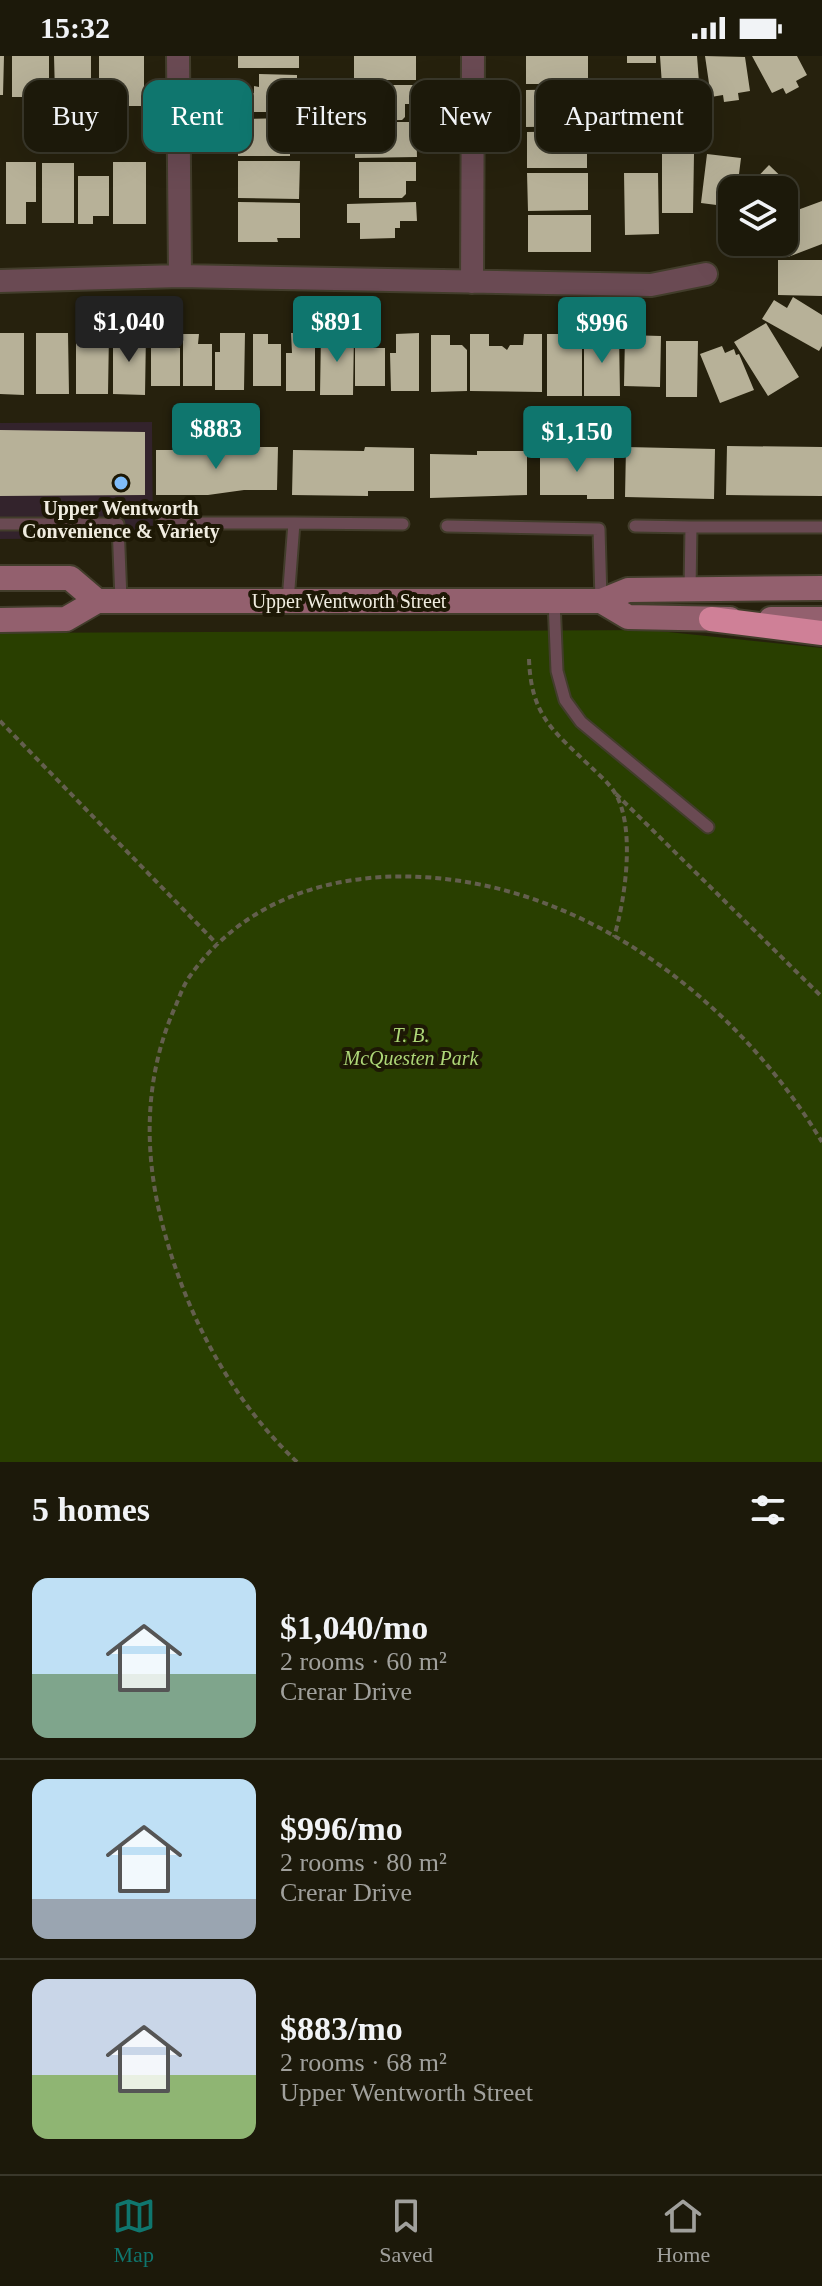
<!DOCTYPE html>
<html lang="en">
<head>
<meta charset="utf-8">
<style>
  body { margin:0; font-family:Georgia,serif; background:#252213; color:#f1f3f6; height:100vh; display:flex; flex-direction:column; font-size:30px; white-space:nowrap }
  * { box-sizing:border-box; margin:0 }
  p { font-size:26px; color:#a0a09c }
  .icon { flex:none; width:44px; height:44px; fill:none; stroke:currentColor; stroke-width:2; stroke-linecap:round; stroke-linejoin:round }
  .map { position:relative; height:1406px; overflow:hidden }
  .details { display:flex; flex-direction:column; background:#1c190a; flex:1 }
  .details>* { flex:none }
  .top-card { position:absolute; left:24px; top:24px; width:774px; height:72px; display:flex; gap:16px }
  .controls { position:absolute; left:718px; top:120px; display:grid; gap:16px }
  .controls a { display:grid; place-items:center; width:80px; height:80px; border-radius:16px; background:#1c190a; box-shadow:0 8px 32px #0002,0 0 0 2px #3a382b; font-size:40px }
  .price { position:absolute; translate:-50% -68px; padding:0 18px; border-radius:8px; background:#0f766e; color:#fff; font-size:26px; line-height:52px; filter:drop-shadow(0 2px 4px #0008) }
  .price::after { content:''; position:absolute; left:50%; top:48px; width:24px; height:18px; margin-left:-12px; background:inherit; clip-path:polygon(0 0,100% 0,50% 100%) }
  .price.active { background:#222; color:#fff }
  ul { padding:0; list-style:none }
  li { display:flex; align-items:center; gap:24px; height:200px; padding:0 32px }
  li+li { border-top:2px solid #3a382b }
  li span { display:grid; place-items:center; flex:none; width:224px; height:160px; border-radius:16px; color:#555 }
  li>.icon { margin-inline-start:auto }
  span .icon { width:96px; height:96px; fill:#fffc; stroke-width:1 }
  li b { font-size:34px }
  h2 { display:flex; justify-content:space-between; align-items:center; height:96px; padding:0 32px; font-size:34px }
  .tag { padding:0 28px; border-radius:16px; background:#1c190a; box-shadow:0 8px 32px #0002,0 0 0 2px #3a382b; font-size:28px; line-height:72px }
  .tag.active { background:#0f766e; color:#fff }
  .status { display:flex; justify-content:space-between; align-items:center; height:56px; padding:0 40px; background:#1c190a; direction:ltr }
  .status svg { height:22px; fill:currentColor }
  .menu { display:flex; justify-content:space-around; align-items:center; height:112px; border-top:2px solid #3a382b; background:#1c190a; font-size:22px; color:#a0a09c }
  .menu a { display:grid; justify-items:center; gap:4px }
  .menu .active { color:#0f766e }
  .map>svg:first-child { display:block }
  .commercial { fill:#33232c }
  .green { fill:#293f00 }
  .building { fill:#b7b198 }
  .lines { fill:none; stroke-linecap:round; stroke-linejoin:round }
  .lane-casing { stroke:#423d2b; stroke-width:15 }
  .street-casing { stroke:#423d2b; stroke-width:26 }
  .secondary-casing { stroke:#423d2b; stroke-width:28 }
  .highway-casing { stroke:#423d2b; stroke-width:28 }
  .path { stroke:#645f4e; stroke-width:4; stroke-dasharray:6 4; stroke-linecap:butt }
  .lane { stroke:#6a4a53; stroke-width:11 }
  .street { stroke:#6a4a53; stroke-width:22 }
  .secondary { stroke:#93606e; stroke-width:24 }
  .highway { stroke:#cf8097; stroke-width:24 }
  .poi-dot { fill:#7fbdfa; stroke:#1d1805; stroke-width:3 }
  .labels { text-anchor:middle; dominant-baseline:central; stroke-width:8; stroke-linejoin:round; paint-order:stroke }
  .poi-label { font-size:20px; font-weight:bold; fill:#f0ece0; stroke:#1d1805 }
  .street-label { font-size:20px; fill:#f0ece0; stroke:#1d1805 }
  .park-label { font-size:20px; font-style:italic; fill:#add677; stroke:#1d1805 }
</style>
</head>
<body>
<div class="status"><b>15:32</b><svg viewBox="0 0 49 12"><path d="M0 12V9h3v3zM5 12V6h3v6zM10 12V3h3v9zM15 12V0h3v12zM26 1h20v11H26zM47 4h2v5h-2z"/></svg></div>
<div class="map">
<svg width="822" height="1406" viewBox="0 0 822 1406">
  <rect width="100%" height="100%" fill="#26210d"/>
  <path class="commercial" d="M152,366L153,482L0,483V367Z"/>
  <path class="green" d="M649,574L822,592V1406H0V577Z"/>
  <path class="building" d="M0,0H4L3,39H0Z
    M12,0H49V41H12Z
    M54,0H91V38H55Z
    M99,0H144V50H106V27H99Z
    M238,0H299V12H238Z
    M354,0H416V24H354Z
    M526,0H588V28H526Z
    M627,0H656V7H627Z
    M660,0H697L699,26L687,27V36L674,37L673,28L662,29Z
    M705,0L745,1L750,35L738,37L739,44L724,46L723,39L711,41Z
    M752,0H797L807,19L796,25L799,31L786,38L783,32L772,37Z
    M259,18L297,19V56H238V37H254V30L259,31Z
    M358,29H415V48H405V61L402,64L358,65Z
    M587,33L588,70L526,71V34Z
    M290,62V100H238L237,63Z
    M355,66H416L417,101L355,102Z
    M587,75V112H527V76Z
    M662,98H694L693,157H662Z
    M707,98L741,102L737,134H732V151L701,147Z
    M238,105H300L299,143L238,142Z
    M6,106H36V146H26V168H6Z
    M113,106H146V168H113Z
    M359,106H416V125H406V138L402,142H359Z
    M42,107H74V167H42Z
    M769,109L795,134L784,146V134H745Z
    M527,117H588V154L528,155Z
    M624,117H658L659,178L625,179Z
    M78,120H109V160H93V168H78Z
    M822,145V188L788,201L783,186L784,159Z
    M238,146L300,147V182H277L278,186H238Z
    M416,146L417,165H400V172H395V182L360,183V167H347V148Z
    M528,159H591V196H528Z
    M778,204H822V240L778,239Z
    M793,241L822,259V290L819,295L762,263L774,244L787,252Z
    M766,267L799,321L768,340L734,286Z
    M0,277H24V339L0,338Z
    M36,277H68L69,338H36Z
    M76,277H109L108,338H76Z
    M113,277H146L145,339L113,338Z
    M151,277H167V291L180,292V330H151Z
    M220,277H245L244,334H215V296H220Z
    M291,277H315V335H286V297H292Z
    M321,277L354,278L353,339H320Z
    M419,277V335H391L390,297H396V278Z
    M183,278H199L198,288H212V330H183Z
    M253,278H268V288H281V330H253Z
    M355,278H372V292H385V330H355Z
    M470,278H489V290H502L507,294L510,289H523L524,278H542V336L470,335Z
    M547,278H582V340H547Z
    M584,278H619L620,340H584Z
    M431,279H450V289H462L467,294V335L431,336Z
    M625,279L661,280L660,331L624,330Z
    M666,285H698L697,341H666Z
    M722,290L725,297L734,293L736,299L739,298L754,334L720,347L700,298Z
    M0,374L145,376V439L0,440Z
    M727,390L822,391V440L726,439Z
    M205,391H278L277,434H244L208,439H156V394H204Z
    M365,391L414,392V435H368V440L292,439L293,394L364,395Z
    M626,391L715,393L714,443L625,441Z
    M477,395H527V439L430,442V398L477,399Z
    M540,395H590V399H614V443H587V439H540Z"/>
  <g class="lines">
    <defs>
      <path id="lane" d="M162,467H294L288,545
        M294,467L403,468
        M0,468H118L121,544
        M447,470L599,473L601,544
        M635,470L691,471L690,534
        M691,471H822
        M554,545L557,615L565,644L581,666L708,771"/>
      <path id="street" d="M178,0L180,220
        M0,225L180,220L651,229L706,218
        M472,226L473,0"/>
      <path id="secondary" d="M0,522H70L97,545
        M601,545L628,561L730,563
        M771,563H822
        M0,564L66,563L97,545H601L628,534L822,532"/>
      <path id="highway" d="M711,563L822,577"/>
    </defs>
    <use href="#lane" class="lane-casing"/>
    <use href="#street" class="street-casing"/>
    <use href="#secondary" class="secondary-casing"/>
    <use href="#highway" class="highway-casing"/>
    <path class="path" d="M529,603C531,659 552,674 590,710C598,718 609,727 615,737C636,771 625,845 614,881
      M0,665L217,888
      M616,738L822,941
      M297,1406C233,1346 188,1262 165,1178C143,1101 143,1022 176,949C180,939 184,928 190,920C272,804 432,802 552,850C664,894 761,984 822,1086"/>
    <use href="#lane" class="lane"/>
    <use href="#street" class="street"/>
    <use href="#secondary" class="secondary"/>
    <use href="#highway" class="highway"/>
  </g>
  <circle class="poi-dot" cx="121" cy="427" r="8"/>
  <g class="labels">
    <g class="poi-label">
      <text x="121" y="452">Upper Wentworth<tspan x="121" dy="23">Convenience &amp; Variety</tspan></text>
    </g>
    <g class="street-label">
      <text x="349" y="545">Upper Wentworth Street</text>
    </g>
    <g class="park-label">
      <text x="411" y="979">T. B.<tspan x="411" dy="23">McQuesten Park</tspan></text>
    </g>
  </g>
</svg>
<div class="controls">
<a><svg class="icon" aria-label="layers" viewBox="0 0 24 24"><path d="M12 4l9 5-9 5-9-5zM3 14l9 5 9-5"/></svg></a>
</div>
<b class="price active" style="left:129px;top:308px">$1,040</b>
<b class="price" style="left:337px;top:308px">$891</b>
<b class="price" style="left:602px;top:309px">$996</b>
<b class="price" style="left:216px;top:415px">$883</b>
<b class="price" style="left:577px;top:418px">$1,150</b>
<div class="top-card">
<a class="tag">Buy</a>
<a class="tag active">Rent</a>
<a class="tag">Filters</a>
<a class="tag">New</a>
<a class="tag">Apartment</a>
</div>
</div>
<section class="details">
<h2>5 homes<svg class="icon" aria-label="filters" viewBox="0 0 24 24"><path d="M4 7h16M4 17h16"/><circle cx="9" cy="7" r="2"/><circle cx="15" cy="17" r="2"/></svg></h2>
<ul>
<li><span style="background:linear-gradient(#bfe0f5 60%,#7fa58c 0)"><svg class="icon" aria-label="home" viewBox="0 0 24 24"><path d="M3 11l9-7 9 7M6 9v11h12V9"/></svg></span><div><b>$1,040/mo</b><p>2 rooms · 60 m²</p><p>Crerar Drive</p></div></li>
<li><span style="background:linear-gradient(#bfe0f5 75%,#9aa5b1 0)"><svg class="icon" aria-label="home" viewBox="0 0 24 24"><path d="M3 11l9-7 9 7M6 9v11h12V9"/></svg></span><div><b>$996/mo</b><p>2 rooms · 80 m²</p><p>Crerar Drive</p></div></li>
<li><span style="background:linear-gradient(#c9d6e8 60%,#8fb573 0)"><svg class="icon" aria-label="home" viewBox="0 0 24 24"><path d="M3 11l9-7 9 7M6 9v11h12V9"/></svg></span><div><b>$883/mo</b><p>2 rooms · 68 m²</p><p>Upper Wentworth Street</p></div></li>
</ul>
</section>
<nav class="menu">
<a class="active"><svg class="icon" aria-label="map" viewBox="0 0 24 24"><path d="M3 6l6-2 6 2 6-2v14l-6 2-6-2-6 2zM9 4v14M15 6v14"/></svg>Map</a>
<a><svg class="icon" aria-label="saved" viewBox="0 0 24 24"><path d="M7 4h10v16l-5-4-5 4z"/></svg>Saved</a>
<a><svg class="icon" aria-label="home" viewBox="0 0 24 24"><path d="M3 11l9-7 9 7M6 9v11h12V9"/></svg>Home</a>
</nav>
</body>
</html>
